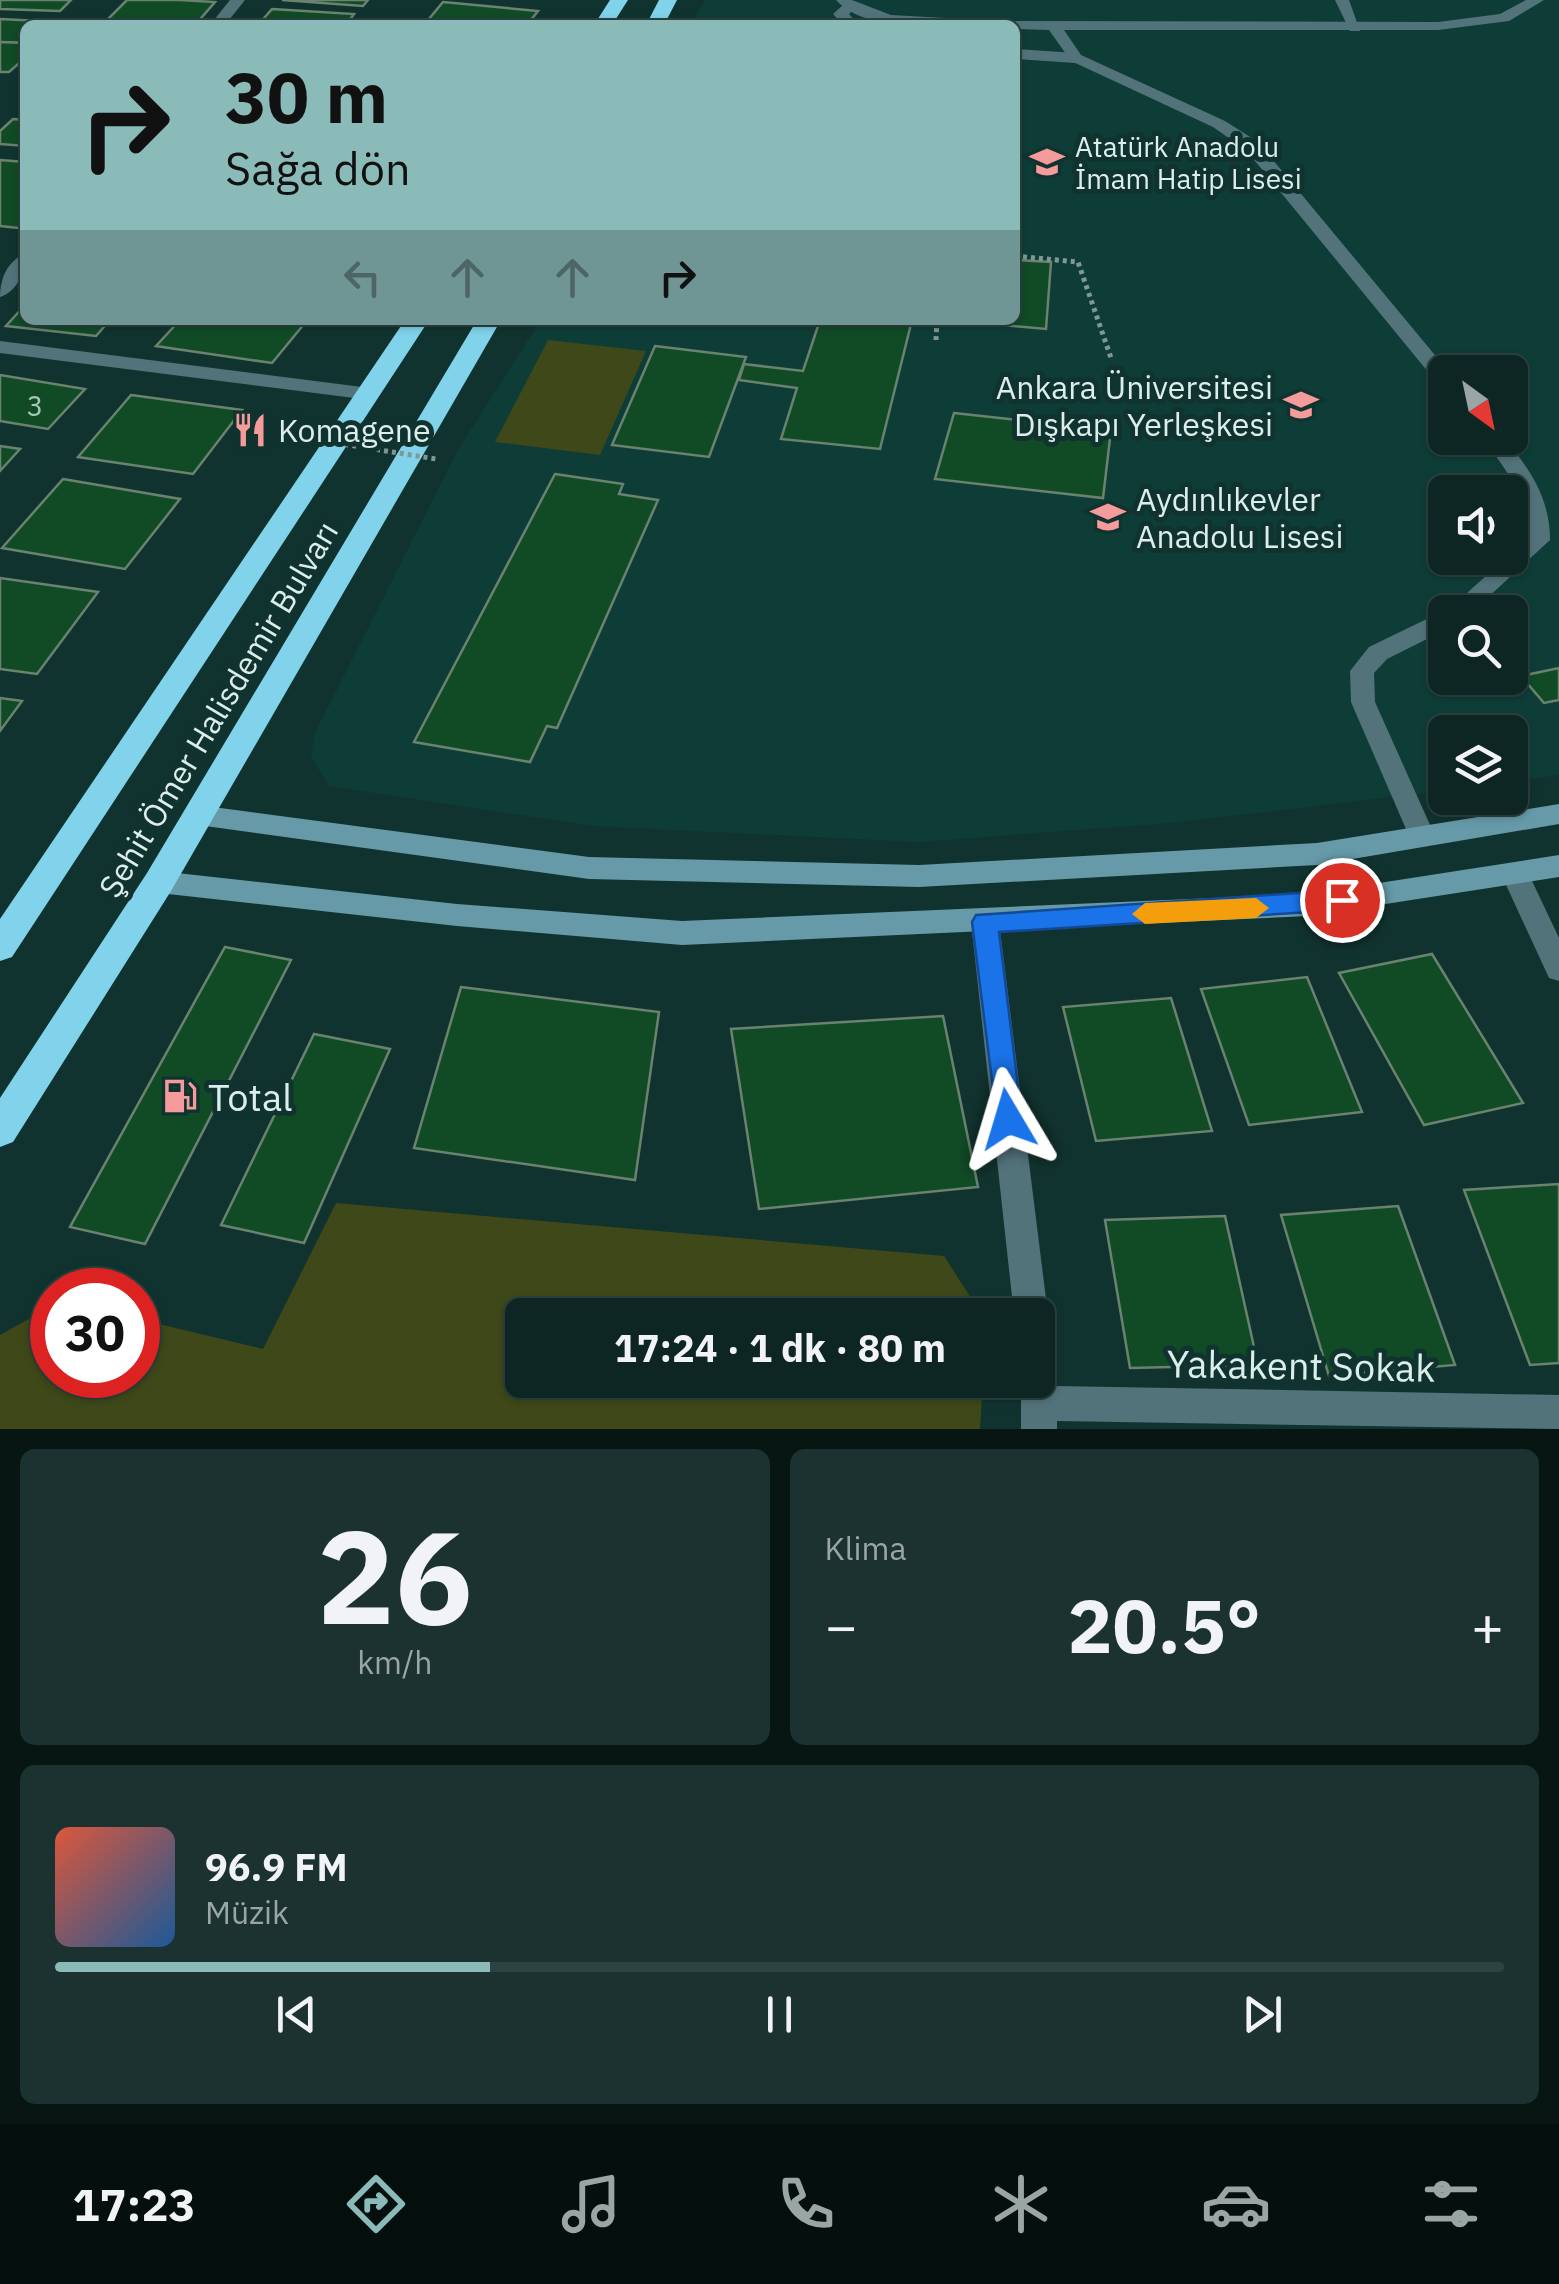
<!DOCTYPE html>
<html lang="tr">
<meta charset="utf-8">
<style>
:root{--surface:#0d2623;--page:#1b3230;--text:#f1f3f6;--muted:#9aa5a6;--line:#2d4341;--accent:#8bbbb9}
body{margin:0;font-family:"IBM Plex Sans",sans-serif;background:var(--page);color:var(--text);height:100vh;display:flex;flex-direction:column;font-size:38px;white-space:nowrap}
*{box-sizing:border-box;margin:0}
p{font-size:32px;color:var(--muted)}
.icon{flex:none;width:55px;height:55px;fill:none;stroke:currentColor;stroke-width:2;stroke-linecap:round;stroke-linejoin:round}
.map{position:relative;height:1429px;overflow:hidden}
.sheet{display:flex;flex-direction:column;gap:20px;padding:20px;background:#071513;flex:1}
.sheet>*{flex:none}
.top-card{position:absolute;left:20px;top:20px;width:1000px;height:305px;border-radius:15px;box-shadow:0 2px 8px #0004,0 0 0 2px var(--line);background:#8bbbb9;color:#111;overflow:hidden}
.needle{width:65px;rotate:147deg}
.controls{position:absolute;left:1428px;top:355px;display:grid;gap:20px}
.controls a{display:grid;place-items:center;width:100px;height:100px;border-radius:15px;background:var(--surface);box-shadow:0 2px 8px #0004,0 0 0 2px var(--line);font-size:50px}
.speed{position:absolute;left:30px;top:1268px;display:flex;gap:20px;font-size:50px;font-weight:700;text-align:center}
.speed>*{display:grid;place-content:center;width:130px;height:130px;border-radius:50%;background:var(--surface);box-shadow:0 2px 8px #0004,0 0 0 2px var(--line);line-height:1}
.speed .limit{border:15px solid #d22;background:#fff;color:#111}
.pin{position:absolute;display:grid;place-items:center;width:85px;height:85px;color:#fff;margin:-42px;border:5px solid #fff;border-radius:50%;box-shadow:0 2px 10px #0007}
.me{position:absolute;width:110px;margin:-55px;rotate:353deg;stroke-linejoin:round;filter:drop-shadow(0 0 8px #0008)}
.turn{display:flex;align-items:center;gap:35px;height:210px;padding:0 40px;font-size:45px}
.turn .icon{width:130px;height:130px;stroke-width:2.5}
.turn b{display:block;font-size:70px;line-height:85px}
.lanes{display:flex;align-items:center;height:95px;padding:0 40px;background:#0003;justify-content:center;gap:50px;direction:ltr}
.lanes .off{opacity:.35}
.big{font-size:75px;font-weight:800;line-height:1.1}
.sheet .widget{flex:1;display:flex;flex-direction:column;justify-content:center;gap:15px;min-width:0;padding:0 35px;border-radius:15px;background:var(--page)}
.sheet .dial{align-items:center;gap:0}
.dial b{font-size:130px;line-height:1}
.song{display:flex;align-items:center;gap:30px}
.cover{width:120px;height:120px;border-radius:15px;background:linear-gradient(135deg,hsl(10 70% 55%),hsl(210 70% 35%))}
.played{height:10px;border-radius:5px;background:linear-gradient(90deg,var(--accent) 30%,var(--line) 30%)}
.keys{display:flex;justify-content:space-around;direction:ltr}
.heat{display:flex;justify-content:space-between;align-items:center;font-size:55px;direction:ltr}
.sheet .tiles{flex:1;display:grid;gap:20px;grid-template-columns:1fr 1fr}
.widget:last-child{grid-column:span 2}
.trip{position:absolute;left:505px;top:1298px;width:550px;height:100px;border-radius:15px;background:var(--surface);box-shadow:0 2px 8px #0004,0 0 0 2px var(--line);font-weight:800;line-height:100px;text-align:center}
.tab-bar{display:flex;height:160px;justify-content:space-around;align-items:center;background:#050f0e;color:var(--muted)}
.tab-bar .icon{width:70px;height:70px}
.tab-bar .on{color:var(--accent)}
.tab-bar b{font-size:45px;color:var(--text)}
.map>svg:first-child{display:block}
.built{fill:#0e3d37;fill-rule:evenodd}
.green{fill:#3f4819}
.building{fill:#104b26;stroke:#6a826f;stroke-width:2.5}
.lines{fill:none;stroke-linecap:round;stroke-linejoin:round}
.path{stroke:#7f9895;stroke-width:5;stroke-dasharray:4 4;stroke-linecap:butt}
.lane{fill:#53737b;fill-rule:evenodd}
.street{fill:#53737b;fill-rule:evenodd}
.secondary{fill:#669aa8;fill-rule:evenodd}
.highway{fill:#80d3ea;fill-rule:evenodd}
.path-bridge{stroke:#7f9895;stroke-width:5;stroke-dasharray:4 4;stroke-linecap:butt}
.route{fill:#1a73e8;stroke:#114b97;stroke-width:2.5}
.slow{fill:#f59e0b}
.labels{text-anchor:middle;dominant-baseline:central;stroke-width:10;stroke-linejoin:round;paint-order:stroke}
.far-poi-label{font-size:28px;fill:#dceeeb;stroke:#11332f;text-anchor:start}
.number-label{font-size:28px;fill:#a9c5ba}
.poi-label{font-size:32px;fill:#dceeeb;stroke:#11332f;text-anchor:start}
.street-label{font-size:32px;fill:#dceeeb;stroke:#11332f}
.near-poi-label{font-size:38px;fill:#dceeeb;stroke:#11332f;text-anchor:start}
.near-street-label{font-size:38px;fill:#dceeeb;stroke:#11332f}
</style>
<div class="map">
<svg width="1559" height="1429" viewBox="0 0 1559 1429">
<rect width="100%" height="100%" fill="#11332f"/>
<path class="built" d="M 705,0 L 1559,0 L 1559,775 L 1510,782 L 1510,732 L 1445,732 L 1445,791 L 1170,823 L 918,842 L 593,826 L 329,786 L 311,757 L 315,733 L 458,450 L 541,320 L 1015,320 L 1015,25 L 690,25 ZM 1445,372 L 1510,372 L 1510,438 L 1445,438 ZM 1445,492 L 1510,492 L 1510,558 L 1445,558 ZM 1445,612 L 1510,612 L 1510,678 L 1445,678 Z"/>
<g class="green">
<path d="M 548,340 L 646,351 L 600,455 L 495,442 Z"/>
<path d="M 336,1203 L 944,1256 L 971,1298 L 974,1315 L 522,1315 L 522,1380 L 983,1380 L 980,1429 L 0,1429 L 0,1335 L 52,1306 L 52,1375 L 138,1375 L 138,1319 L 263,1349 Z"/>
</g>
<g class="building">
<path d="M 0,0 L 71,0 L 60,11 L 0,9 Z"/>
<path d="M 127,0 L 179,0 L 215,2 L 195,25 L 102,25 Z"/>
<path d="M 282,0 L 368,0 L 363,6 Z"/>
<path d="M 443,2 L 538,11 L 527,25 L 424,25 Z"/>
<path d="M 272,9 L 354,14 L 346,25 L 258,25 Z"/>
<path d="M 0,19 L 61,22 L 25,25 L 25,43 L 0,42 Z"/>
<path d="M 0,42 L 25,43 L 25,58 L 9,72 L 0,72 Z"/>
<path d="M 13,119 L 25,120 L 25,146 L 0,144 L 0,131 Z"/>
<path d="M 0,160 L 25,162 L 25,220 L 18,228 L 0,226 Z"/>
<path d="M 1015,260 L 1051,262 L 1046,329 L 968,322 L 1015,320 Z"/>
<path d="M 25,305 L 25,320 L 110,320 L 96,336 L 6,326 Z"/>
<path d="M 180,320 L 287,320 L 305,323 L 272,363 L 156,346 Z"/>
<path d="M 820,320 L 912,320 L 880,449 L 781,439 L 797,388 L 739,380 L 744,364 L 803,371 Z"/>
<path d="M 655,346 L 746,357 L 709,457 L 612,445 Z"/>
<path d="M 0,375 L 85,389 L 48,429 L 0,421 Z"/>
<path d="M 131,395 L 242,410 L 193,474 L 78,457 Z"/>
<path d="M 954,413 L 1111,430 L 1103,498 L 935,479 Z"/>
<path d="M 0,446 L 20,449 L 0,471 Z"/>
<path d="M 555,474 L 623,484 L 619,494 L 658,500 L 557,728 L 547,726 L 530,762 L 414,742 Z"/>
<path d="M 63,479 L 180,499 L 125,569 L 2,548 Z"/>
<path d="M 0,578 L 98,592 L 37,674 L 0,669 Z"/>
<path d="M 1559,668 L 1559,700 L 1544,703 L 1521,676 Z"/>
<path d="M 0,698 L 22,701 L 0,731 Z"/>
<path d="M 225,947 L 291,960 L 145,1244 L 70,1227 Z"/>
<path d="M 1432,954 L 1523,1103 L 1424,1125 L 1339,973 Z"/>
<path d="M 1307,977 L 1362,1112 L 1249,1125 L 1201,989 Z"/>
<path d="M 461,987 L 659,1012 L 635,1180 L 414,1148 Z"/>
<path d="M 1171,998 L 1212,1131 L 1096,1141 L 1063,1007 Z"/>
<path d="M 943,1016 L 978,1187 L 759,1209 L 731,1029 Z"/>
<path d="M 314,1034 L 390,1049 L 304,1243 L 221,1225 Z"/>
<path d="M 1559,1184 L 1559,1363 L 1530,1365 L 1464,1190 Z"/>
<path d="M 1398,1206 L 1455,1365 L 1329,1376 L 1281,1215 Z"/>
<path d="M 1225,1216 L 1258,1365 L 1130,1368 L 1105,1220 Z"/>
</g>
<g class="lines">
<g class="path">
<path d="M 1015,256 L 1078,262 L 1111,358"/>
<path d="M 936,340 L 937,320"/>
</g>
<g class="lane">
<path d="M 1335,0 L 1349,0 L 1360,31 L 1350,31 Z"/>
<path d="M 843,5 L 853,5 L 855,8 L 849,14 L 859,25 L 843,25 L 833,14 Z"/>
<path d="M 1015,49 L 1076,53 L 1084,58 L 1076,63 L 1015,59 Z"/>
</g>
<g class="street">
<path d="M 230,0 L 245,0 L 225,25 L 210,25 Z"/>
<path d="M 836,0 L 852,0 L 891,15 L 1000,21 L 1007,25 C 960,25 869,37 836,0 Z"/>
<path d="M 1526,0 L 1544,0 L 1509,21 L 1438,30 L 1064,30 L 1081,55 L 1225,121 L 1258,142 L 1449,372 L 1445,372 L 1445,386 L 1438,384 L 1246,150 L 1213,127 L 1071,61 L 1049,30 L 1015,29 L 1015,25 L 1008,25 L 1015,21 L 1438,22 L 1500,14 Z"/>
<path d="M 25,254 C 25,272 18,291 0,297 C 0,279 7,261 25,254 Z"/>
<path d="M 0,341 L 370,388 L 380,394 L 370,400 L 0,353 Z"/>
<path d="M 1483,438 L 1504,438 C 1530,469 1550,498 1550,540 L 1472,612 L 1445,612 L 1445,630 L 1387,659 L 1374,673 L 1375,702 L 1435,836 L 1431,843 L 1413,843 L 1409,836 L 1351,702 L 1350,671 L 1369,647 L 1437,614 L 1446,612 L 1528,538 C 1528,495 1506,471 1483,438 Z"/>
<path d="M 1515,863 L 1525,866 L 1559,938 L 1559,981 L 1549,978 L 1501,874 L 1505,866 Z"/>
<path d="M 985,911 L 995,914 L 999,922 L 1048,1315 L 1038,1329 L 1038,1315 L 1014,1315 L 971,922 L 975,914 Z"/>
<path d="M 1038,1357 L 1050,1362 L 1056,1386 L 1559,1395 L 1559,1429 L 1057,1421 L 1057,1429 L 1021,1429 L 1021,1380 L 1038,1380 Z"/>
</g>
<g class="secondary">
<path d="M 1559,804 L 1559,824 L 1317,865 L 919,887 L 589,879 L 198,825 L 189,822 L 185,815 L 189,808 L 198,805 L 589,857 L 919,865 L 1317,843 Z"/>
<path d="M 1559,855 L 1559,877 L 1308,916 L 682,945 L 457,926 L 159,893 L 149,890 L 145,882 L 149,874 L 159,871 L 457,904 L 682,921 L 1308,894 Z"/>
</g>
<g class="highway">
<path d="M 610,0 L 628,0 L 612,25 L 594,25 Z"/>
<path d="M 659,0 L 677,0 L 664,25 L 646,25 Z"/>
<path d="M 405,320 L 429,320 L 12,957 L 0,961 L 0,919 Z"/>
<path d="M 477,320 L 501,320 L 171,891 L 13,1142 L 0,1147 L 0,1098 L 147,873 Z"/>
</g>
<path class="path-bridge" d="M 305,438 L 436,459"/>
</g>
<path class="route" d="M 1342,890 L 1355,900 L 1342,910 L 999,932 L 1022,1119 L 1018,1128 L 1008,1131 L 998,1128 L 972,922 L 976,915 Z"/>
<path class="slow" d="M 1256,898 L 1269,908 L 1256,918 L 1145,924 L 1132,914 L 1145,903 Z"/>
<defs>
<g id="school-bare" transform="scale(2.7)"><path d="M0-5L7-2L0 1L-7-2ZM-4 1L0 2.5L4 1V4Q0 6-4 4Z" fill="#f59b9b" stroke="#11332f" stroke-width="2.5" paint-order="stroke"/></g>
<g id="university-bare" transform="scale(2.7)"><path d="M0-5L7-2L0 1L-7-2ZM-4 1L0 2.5L4 1V4Q0 6-4 4Z" fill="#f59b9b" stroke="#11332f" stroke-width="2.5" paint-order="stroke"/></g>
<g id="restaurant-bare" transform="scale(2.7)"><path d="M-5-6h1v4h1v-4h1v4h1v-4h1v5L-1.5 .5V6h-2V.5L-5-1ZM5-6V6H3V1.5H1.5Q1.5-4 5-6Z" fill="#f59b9b" stroke="#11332f" stroke-width="2.5" paint-order="stroke"/></g>
<g id="fuel-bare" transform="scale(2.7)"><path d="M-5.5-6h7V0h2V4h1.3V-2.5L3-4.5l.8-.8L6-3V5H2.5V1h-1V6h-7ZM-4.2-4.7v3.2H.2V-4.7Z" fill="#f59b9b" stroke="#11332f" stroke-width="2.5" paint-order="stroke"/></g>
</defs>
<g fill-rule="evenodd">
<use href="#school-bare" x="1047" y="162"/>
<use href="#university-bare" x="1301" y="405"/>
<use href="#restaurant-bare" x="250" y="430"/>
<use href="#school-bare" x="1108" y="517"/>
<use href="#fuel-bare" x="180" y="1096"/>
</g>
<g class="labels">
<g class="far-poi-label">
<text x="1075" y="146">Atatürk Anadolu<tspan x="1075" dy="32">İmam Hatip Lisesi</tspan></text>
</g>
<g class="number-label">
<text x="35" y="405">3</text>
</g>
<g class="poi-label">
<text x="1273" y="387" text-anchor="end">Ankara Üniversitesi<tspan x="1273" dy="37">Dışkapı Yerleşkesi</tspan></text>
<text x="278" y="430">Komagene</text>
<text x="1136" y="499">Aydınlıkevler<tspan x="1136" dy="37">Anadolu Lisesi</tspan></text>
</g>
<g class="street-label">
<text transform="translate(218 709) rotate(-59)">Şehit Ömer Halisdemir Bulvarı</text>
</g>
<g class="near-poi-label">
<text x="208" y="1096">Total</text>
</g>
<g class="near-street-label">
<text transform="translate(1301 1365) rotate(1)">Yakakent Sokak</text>
</g>
</g>
</svg>
<div class="controls">
<a><svg class="needle" viewBox="-14 -14 28 28"><path d="M0-13l5 13h-10z" fill="#e53935"/><path d="M0 13l5-13h-10z" fill="#9aa5a6"/></svg></a>
<a><svg class="icon" aria-label="sound" viewBox="0 0 24 24"><path d="M4 9h4l5-4v14l-5-4H4zM17 9q2 3 0 6"/></svg></a>
<a><svg class="icon" aria-label="search" viewBox="0 0 24 24"><circle cx="10" cy="10" r="6"/><path d="M15 15l6 6"/></svg></a>
<a><svg class="icon" aria-label="layers" viewBox="0 0 24 24"><path d="M12 4l9 5-9 5-9-5zM3 14l9 5 9-5"/></svg></a>
</div>
<div class="speed"><div class="limit">30</div></div>
<div class="pin" style="left:1342px;top:900px;background:#d93025"><svg class="icon" aria-label="arrive" viewBox="0 0 24 24"><path d="M6 21V4h12l-3 4 3 4H6"/></svg></div>
<svg class="me" style="left:1008px;top:1119px" viewBox="-20 -20 40 40"><path d="M0-17L14 15 0 8-14 15z" fill="#1a73e8" stroke="#fff" stroke-width="4"/></svg>
<div class="trip">17:24 · 1 dk · 80 m</div>
<div class="top-card">
<div class="turn"><svg class="icon" aria-label="right" viewBox="0 0 24 24"><path d="M7 20v-9h11M14 6l5 5-5 5"/></svg><div><b>30 m</b>Sağa dön</div></div>
<div class="lanes"><svg class="icon off" aria-label="left" viewBox="0 0 24 24"><path d="M17 20v-9H6M10 6l-5 5 5 5"/></svg><svg class="icon off" aria-label="ahead" viewBox="0 0 24 24"><path d="M12 20V5M6 11l6-6 6 6"/></svg><svg class="icon off" aria-label="ahead" viewBox="0 0 24 24"><path d="M12 20V5M6 11l6-6 6 6"/></svg><svg class="icon" aria-label="right" viewBox="0 0 24 24"><path d="M7 20v-9h11M14 6l5 5-5 5"/></svg></div>
</div>
</div>
<section class="sheet">
<div class="tiles">
<div class="widget dial"><b>26</b><p>km/h</p></div>
<div class="widget"><p>Klima</p>
<div class="heat"><a>−</a><b class="big">20.5°</b><a>+</a></div>
</div>
<div class="widget">
<div class="song"><i class="cover"></i><div><b>96.9 FM</b><p>Müzik</p></div></div>
<div class="played"></div>
<div class="keys"><svg class="icon" aria-label="previous" viewBox="0 0 24 24"><path d="M18 5L8 12l10 7zM5 5v14"/></svg><svg class="icon" aria-label="pause" viewBox="0 0 24 24"><path d="M8 5v14M16 5v14"/></svg><svg class="icon" aria-label="next" viewBox="0 0 24 24"><path d="M6 5l10 7-10 7zM19 5v14"/></svg></div>
</div>
</div>
</section>
<nav class="tab-bar">
<b>17:23</b>
<svg class="icon on" aria-label="directions" viewBox="0 0 24 24"><path d="M12 3l9 9-9 9-9-9zM9 14v-3h6M13 9l2 2-2 2"/></svg>
<svg class="icon" aria-label="music" viewBox="0 0 24 24"><path d="M9 18V5l10-2v13"/><circle cx="6" cy="18" r="3"/><circle cx="16" cy="16" r="3"/></svg>
<svg class="icon" aria-label="phone" viewBox="0 0 24 24"><path d="M5 4h4l2 5-3 2q2 4 5 5l2-3 5 2v4C11 20 4 13 5 4z"/></svg>
<svg class="icon" aria-label="climate" viewBox="0 0 24 24"><path d="M12 3v18M4 7l16 10M4 17L20 7"/></svg>
<svg class="icon" aria-label="car" viewBox="0 0 24 24"><path d="M5 17H2v-5l4-1 3-4h7l3 4 3 1v5h-3M9 17h6M6 11h13"/><circle cx="7" cy="17" r="2"/><circle cx="17" cy="17" r="2"/></svg>
<svg class="icon" aria-label="filters" viewBox="0 0 24 24"><path d="M4 7h16M4 17h16"/><circle cx="9" cy="7" r="2"/><circle cx="15" cy="17" r="2"/></svg>
</nav>
